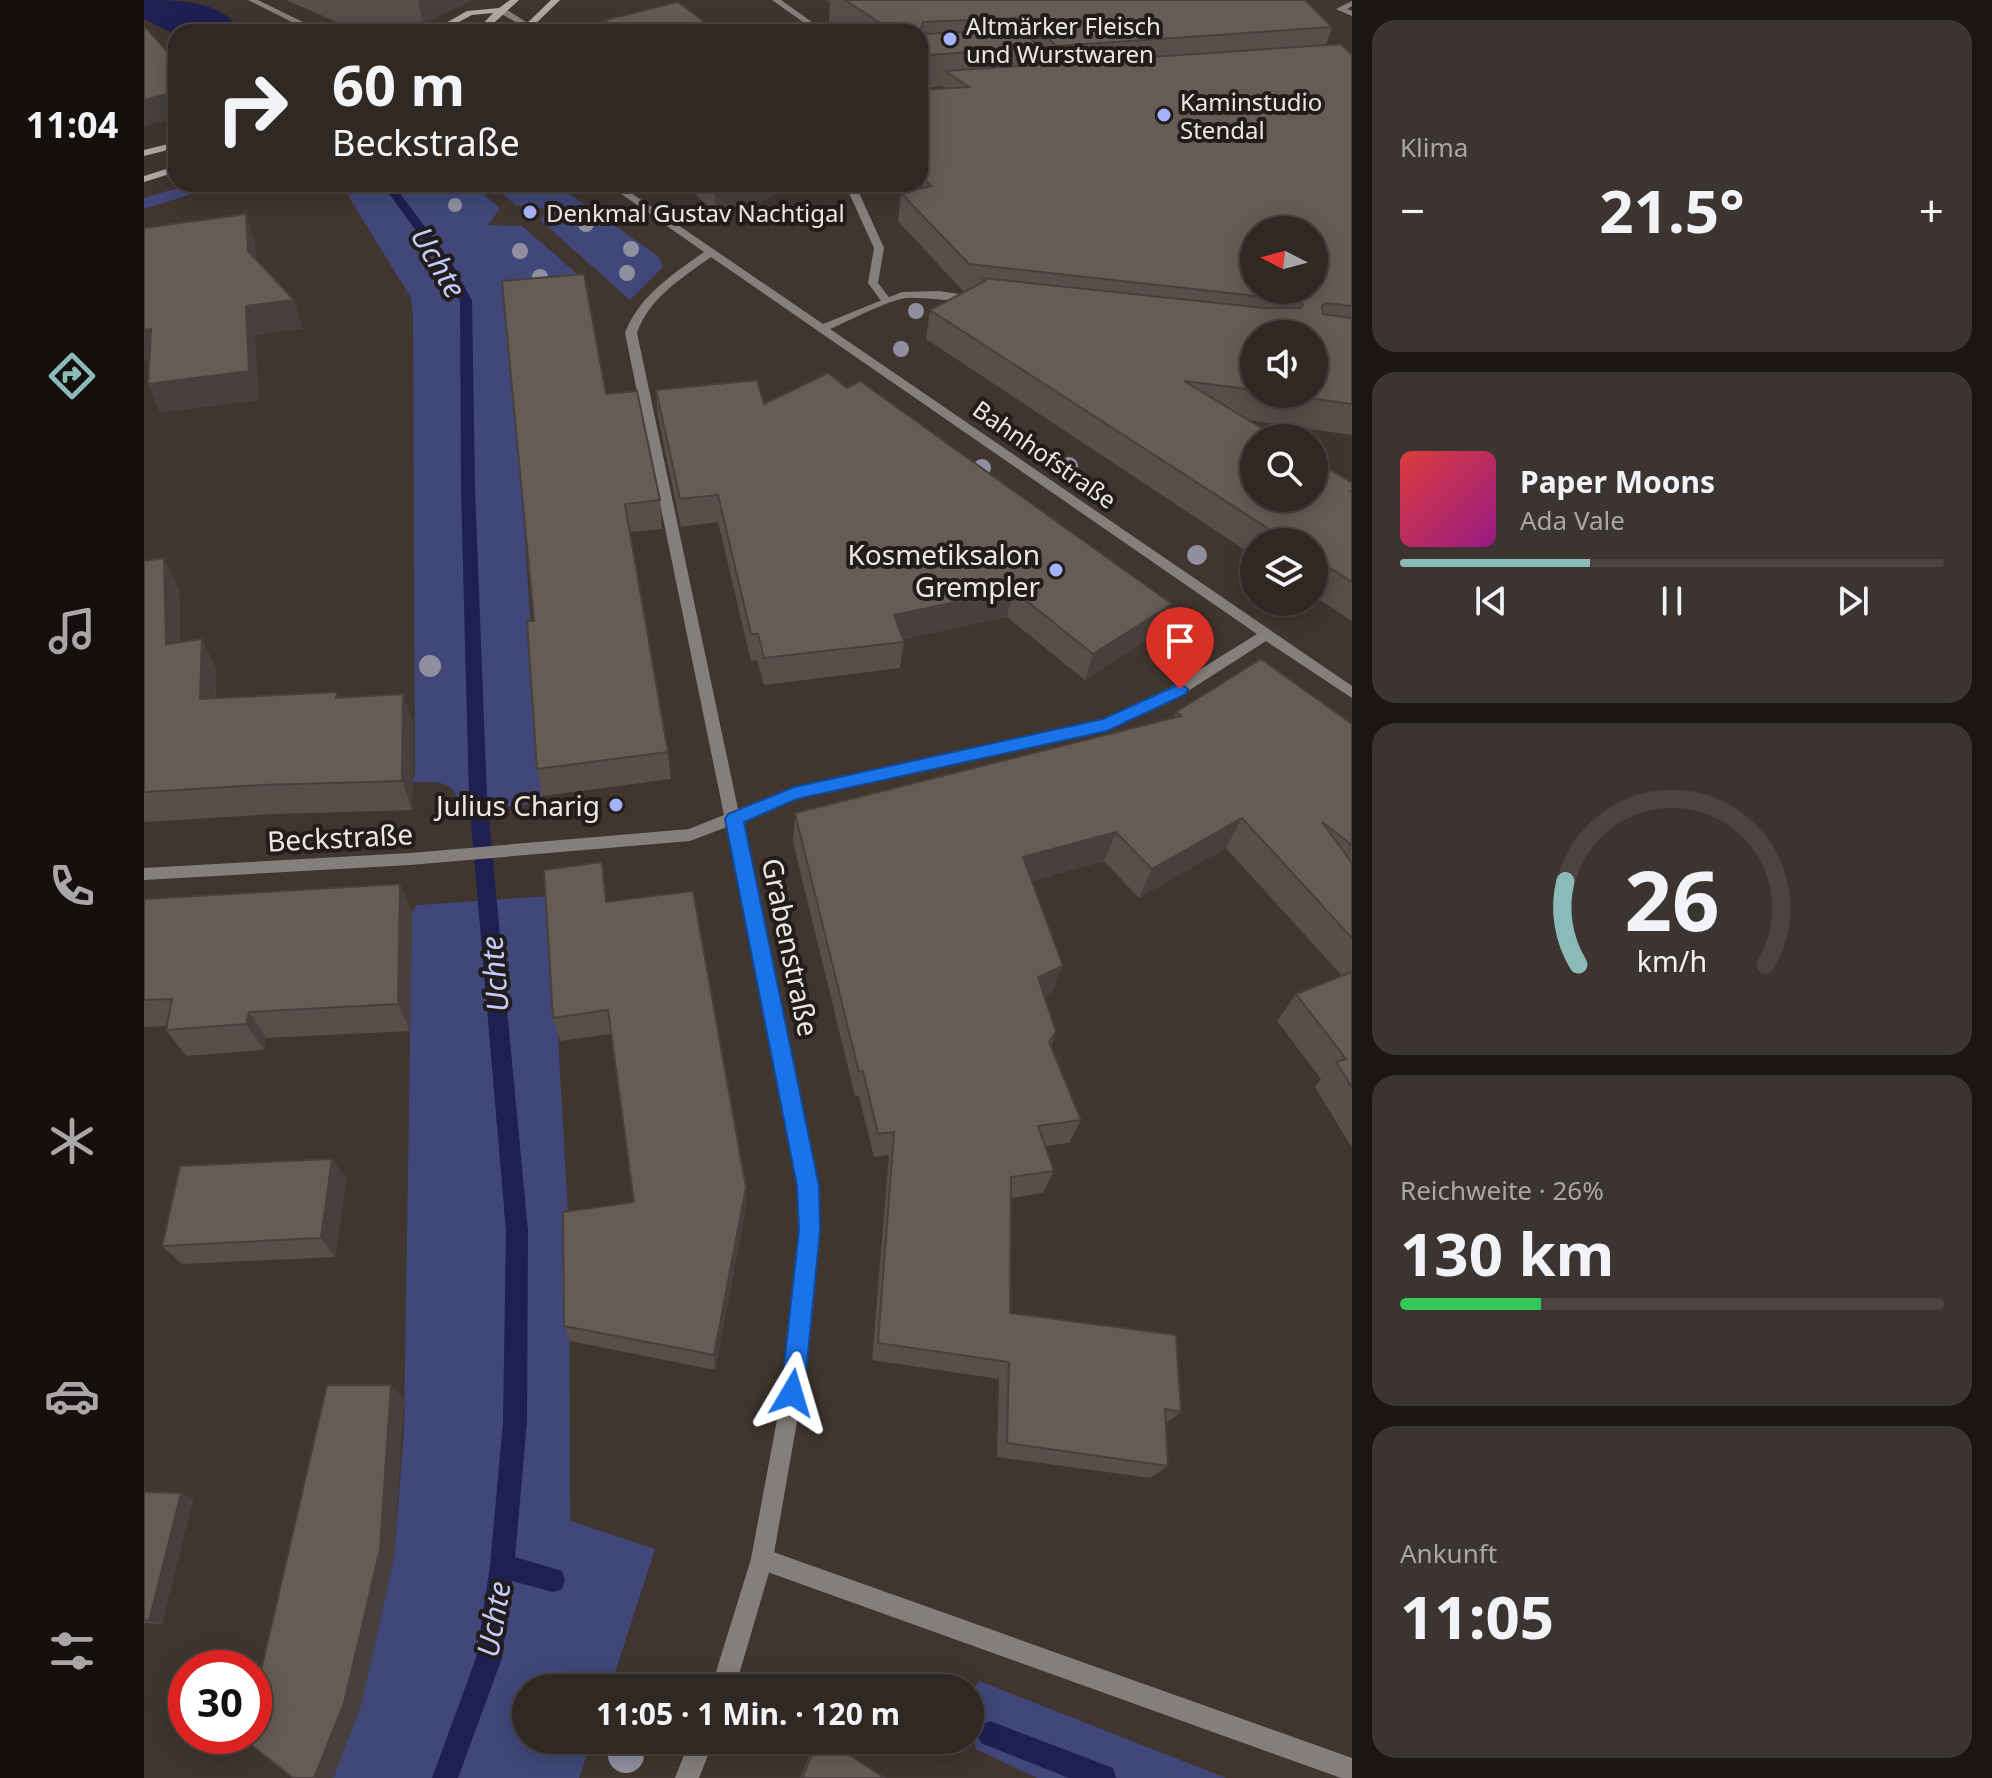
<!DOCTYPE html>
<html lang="de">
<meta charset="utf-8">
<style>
:root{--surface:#302823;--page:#3c3430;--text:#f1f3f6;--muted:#a8a6a6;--line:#4b4441;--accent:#8bbbb9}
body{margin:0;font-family:"Noto Sans",sans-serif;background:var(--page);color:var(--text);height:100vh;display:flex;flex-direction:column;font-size:30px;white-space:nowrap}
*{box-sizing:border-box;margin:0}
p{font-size:26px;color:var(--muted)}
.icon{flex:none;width:44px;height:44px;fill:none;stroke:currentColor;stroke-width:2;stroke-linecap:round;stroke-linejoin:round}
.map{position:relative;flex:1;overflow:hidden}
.side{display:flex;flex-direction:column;gap:20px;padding:20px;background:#1a1613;width:640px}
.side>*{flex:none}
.top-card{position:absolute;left:24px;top:24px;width:760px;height:168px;border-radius:24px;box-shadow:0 4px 20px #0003,0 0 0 2px var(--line);background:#302823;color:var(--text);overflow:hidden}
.needle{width:52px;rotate:276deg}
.controls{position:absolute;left:1096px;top:216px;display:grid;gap:16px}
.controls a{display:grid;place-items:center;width:88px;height:88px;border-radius:50%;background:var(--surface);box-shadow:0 4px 20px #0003,0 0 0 2px var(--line);font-size:40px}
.speed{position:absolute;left:24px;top:1650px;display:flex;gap:16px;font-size:40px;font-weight:700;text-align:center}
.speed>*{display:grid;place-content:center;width:104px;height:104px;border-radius:50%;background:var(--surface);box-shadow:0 4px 20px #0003,0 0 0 2px var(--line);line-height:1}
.speed .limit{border:12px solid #d22;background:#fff;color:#111}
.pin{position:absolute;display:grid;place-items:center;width:68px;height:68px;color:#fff;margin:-82px -34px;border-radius:50% 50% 50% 0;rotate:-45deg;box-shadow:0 0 8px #0007}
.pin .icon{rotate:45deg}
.me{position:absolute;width:88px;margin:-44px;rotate:7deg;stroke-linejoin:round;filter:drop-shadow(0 0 6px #0008)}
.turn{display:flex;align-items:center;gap:28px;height:168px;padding:0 32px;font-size:36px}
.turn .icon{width:104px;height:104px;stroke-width:2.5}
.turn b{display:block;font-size:56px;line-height:68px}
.big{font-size:60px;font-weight:700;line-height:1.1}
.side .widget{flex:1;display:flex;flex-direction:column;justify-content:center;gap:12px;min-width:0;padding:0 28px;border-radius:24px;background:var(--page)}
.side .dial{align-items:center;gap:0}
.dial svg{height:208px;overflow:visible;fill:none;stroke:var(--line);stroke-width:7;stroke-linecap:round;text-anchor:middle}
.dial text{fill:var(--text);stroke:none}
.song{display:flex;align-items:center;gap:24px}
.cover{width:96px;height:96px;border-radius:12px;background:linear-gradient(135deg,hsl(0 70% 55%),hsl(310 70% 35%))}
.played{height:8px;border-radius:4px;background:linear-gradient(90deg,var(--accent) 35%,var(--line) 35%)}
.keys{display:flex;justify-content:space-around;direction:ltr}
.heat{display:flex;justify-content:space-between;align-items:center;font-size:44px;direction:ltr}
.charge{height:12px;border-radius:6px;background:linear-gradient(90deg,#34c759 26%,var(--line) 0)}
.trip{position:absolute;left:368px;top:1674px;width:472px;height:80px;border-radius:40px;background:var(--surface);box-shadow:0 4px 20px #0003,0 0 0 2px var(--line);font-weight:700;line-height:80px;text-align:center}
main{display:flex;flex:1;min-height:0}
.menu{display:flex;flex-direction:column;width:144px;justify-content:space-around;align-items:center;background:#13100e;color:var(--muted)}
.menu .icon{width:56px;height:56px}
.menu .on{color:var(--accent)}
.menu b{font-size:36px;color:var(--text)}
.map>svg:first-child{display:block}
.green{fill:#414778}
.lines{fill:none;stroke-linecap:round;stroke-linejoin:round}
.stream{fill:#1e2052;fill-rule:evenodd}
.river{fill:#1e2052;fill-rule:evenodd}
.service{fill:#857f7c;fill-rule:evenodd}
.minor{fill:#857f7c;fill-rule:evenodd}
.secondary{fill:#b1a7a3;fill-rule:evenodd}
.tree{fill:#908f9f}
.wall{fill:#594e49;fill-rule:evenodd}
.shaded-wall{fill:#48403c}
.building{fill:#675b55;stroke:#48403c;stroke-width:2;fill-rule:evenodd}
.route{fill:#1a73e8;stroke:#114b97;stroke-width:2}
.poi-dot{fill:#a6b1fc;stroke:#221d1b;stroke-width:3}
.labels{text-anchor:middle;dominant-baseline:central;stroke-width:8;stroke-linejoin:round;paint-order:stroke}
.far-poi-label{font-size:24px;fill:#ede6e2;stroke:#221d1b;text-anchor:start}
.far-street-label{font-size:24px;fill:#ede6e2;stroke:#221d1b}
.poi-label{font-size:28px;fill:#ede6e2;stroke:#221d1b;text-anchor:end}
.street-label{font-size:28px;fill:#ede6e2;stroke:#221d1b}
.water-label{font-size:30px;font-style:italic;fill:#c4ccff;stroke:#221d1b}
</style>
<main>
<nav class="menu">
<b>11:04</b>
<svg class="icon on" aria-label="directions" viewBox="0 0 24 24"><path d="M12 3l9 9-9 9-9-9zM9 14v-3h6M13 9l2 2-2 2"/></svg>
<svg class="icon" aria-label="music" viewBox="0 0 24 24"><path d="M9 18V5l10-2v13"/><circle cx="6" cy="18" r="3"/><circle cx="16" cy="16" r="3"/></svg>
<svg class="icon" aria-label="phone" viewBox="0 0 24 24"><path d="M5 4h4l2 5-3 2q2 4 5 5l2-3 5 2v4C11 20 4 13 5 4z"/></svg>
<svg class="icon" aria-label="climate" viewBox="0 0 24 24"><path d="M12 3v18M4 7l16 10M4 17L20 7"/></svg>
<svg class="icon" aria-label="car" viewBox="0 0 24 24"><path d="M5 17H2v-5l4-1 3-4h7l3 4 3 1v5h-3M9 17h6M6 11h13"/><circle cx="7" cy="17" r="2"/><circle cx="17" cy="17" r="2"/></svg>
<svg class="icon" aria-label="filters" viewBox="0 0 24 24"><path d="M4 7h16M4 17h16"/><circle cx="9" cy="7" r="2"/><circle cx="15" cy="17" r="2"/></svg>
</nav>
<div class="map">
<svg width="1208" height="1778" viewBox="0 0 1208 1778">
<rect width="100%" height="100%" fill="#40352f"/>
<g class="green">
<path d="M 47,184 L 79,184 L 0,209 L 0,198 Z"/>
<path d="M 197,184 L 327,184 L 356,208 L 344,225 L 378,226 L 439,279 L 445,288 L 443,302 L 372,410 L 399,803 L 317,811 C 312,779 296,782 268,782 L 271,774 L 269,315 L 267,298 Z"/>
<path d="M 351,184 L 411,184 L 514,256 L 519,267 L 486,300 L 396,220 L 402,212 L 398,208 L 372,205 L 350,188 Z"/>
<path d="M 406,896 L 425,1231 L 426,1521 L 511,1549 L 466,1688 L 382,1688 L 382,1740 L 448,1740 L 435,1778 L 189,1778 L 217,1705 L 250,1558 L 260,1431 L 268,912 L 273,905 Z"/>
<path d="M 835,1681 L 1082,1778 L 893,1778 L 832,1749 C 826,1726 820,1701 835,1681 Z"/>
</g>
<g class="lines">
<g class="stream">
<path d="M 238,184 L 249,184 L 308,263 L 328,301 L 331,488 L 343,798 L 384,1231 L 383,1422 L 371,1557 L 418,1571 L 421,1580 L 418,1589 L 409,1592 L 368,1581 L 358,1658 L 314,1778 L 288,1778 L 332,1658 L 346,1566 L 359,1422 L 362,1231 L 325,798 L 317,488 L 316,301 L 296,264 Z"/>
<path d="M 846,1721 L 969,1768 L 972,1778 L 925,1778 L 837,1743 L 833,1734 L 837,1725 Z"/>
</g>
<path class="river" d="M 0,0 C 37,0 76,0 99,32 L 32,32 L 32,35 L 0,19 Z"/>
<g class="service">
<path d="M 628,0 L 637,0 L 682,32 L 673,32 Z"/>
<path d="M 1208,1 L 1208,6 L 1203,9 L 1208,11 L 1208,16 L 1192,9 Z"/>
<path d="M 354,8 L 360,8 L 387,25 L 380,27 L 354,12 Z"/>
<path d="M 701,184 L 711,184 L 740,248 L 734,283 L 747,300 L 746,302 L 738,302 L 724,283 L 730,248 Z"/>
<path d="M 618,1548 L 1208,1758 L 1208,1778 L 1197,1778 L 618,1570 L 610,1567 L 607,1559 L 610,1551 Z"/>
</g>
<g class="minor">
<path d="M 104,0 L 114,0 L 179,32 L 168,32 Z"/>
<path d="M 463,184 L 474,184 L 679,324 L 758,292 L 795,291 L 835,297 L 836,299 C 827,305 779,296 762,298 C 742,301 707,320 686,329 L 1208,686 L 1208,698 L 1122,641 L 1041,693 L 968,729 L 652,798 L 597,821 L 673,1186 L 675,1230 L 670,1295 L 658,1393 L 629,1559 L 591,1688 L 567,1688 L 607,1559 L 638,1393 L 650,1295 L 655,1230 L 655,1186 L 583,827 L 546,841 L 266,865 L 0,880 L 0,868 L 266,853 L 545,829 L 580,815 L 481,333 C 495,296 529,274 560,252 ZM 567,257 L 1113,634 L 1031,685 L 960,720 L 650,787 L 594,809 L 493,333 C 505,298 538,278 567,257 Z"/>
<path d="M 546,1740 L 570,1740 L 555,1778 L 531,1778 Z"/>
</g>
<g class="secondary">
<path d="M 366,0 L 375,0 L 340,32 L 331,32 L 349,13 L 328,15 L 296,32 L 286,32 L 323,11 L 355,8 Z"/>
<path d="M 407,0 L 416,0 L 383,32 L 374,32 Z"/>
<path d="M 32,142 L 32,148 L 0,156 L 0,150 Z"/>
<path d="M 32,166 L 32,172 L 0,182 L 0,176 Z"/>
</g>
</g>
<g class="tree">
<circle cx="311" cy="205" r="7"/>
<circle cx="442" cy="224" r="8"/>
<circle cx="487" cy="249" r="8"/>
<circle cx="376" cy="251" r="8"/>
<circle cx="483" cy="273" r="8"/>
<circle cx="396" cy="277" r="8"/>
<circle cx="772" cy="311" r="8"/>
<circle cx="757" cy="349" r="8"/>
<circle cx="925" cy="466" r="9"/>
<circle cx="838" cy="468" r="9"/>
<circle cx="1053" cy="555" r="10"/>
<circle cx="286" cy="666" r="11"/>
<circle cx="482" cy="1755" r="18"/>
</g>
<g class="wall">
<path d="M 142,0 L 328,0 L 279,24 L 206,28 Z"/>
<path d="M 683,0 L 1161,0 L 1188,27 L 1182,45 L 1208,55 L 1208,435 L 1104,420 L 1208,483 L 1208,621 L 1170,596 L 1170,542 L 1110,542 L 1110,556 L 782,339 L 786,310 L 820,292 L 754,221 L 757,193 L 761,192 L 754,184 L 776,184 L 776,90 L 799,88 L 799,86 L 782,88 L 776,84 L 776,32 L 700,32 L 685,22 L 686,2 ZM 1110,334 L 1170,394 L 1110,394 Z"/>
<path d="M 461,20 L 574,32 L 462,32 Z"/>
<path d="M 541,184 L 632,184 L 631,196 L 572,214 Z"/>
<path d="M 512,390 L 620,404 L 1018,630 L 941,680 L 863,617 L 759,639 L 760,642 L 756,668 L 620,685 L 613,660 L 607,661 L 574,522 L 537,527 L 514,417 Z"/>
<path d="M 462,394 L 516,500 L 518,529 L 486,532 L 524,752 L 527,779 L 398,796 L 393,769 L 390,621 Z"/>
<path d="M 0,561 L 35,589 L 36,642 L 58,639 L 72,669 L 72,699 L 193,692 L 195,697 L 259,694 L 269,724 L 268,810 L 131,814 L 0,822 Z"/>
<path d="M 1032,712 L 1208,724 L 1208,1148 L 1171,1087 L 1177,1079 L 1133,1021 L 1152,994 L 1198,976 L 1082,848 L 995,898 L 960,861 L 888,881 L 908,993 L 901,997 L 912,1032 L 907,1046 L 937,1120 L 925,1143 L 902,1146 L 910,1171 L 899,1193 L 867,1198 L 866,1313 L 1037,1412 L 1021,1424 L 1024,1466 L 1006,1478 L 853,1457 L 855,1379 L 728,1360 L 745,1155 L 730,1157 L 715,1096 L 711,1096 L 649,842 L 651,813 L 1030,718 Z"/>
<path d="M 256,884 L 268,913 L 266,1031 L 122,1038 L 120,1050 L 42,1056 L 22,1030 L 22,1026 L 0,1027 L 0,899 Z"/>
<path d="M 464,902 L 602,1187 L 602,1207 L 571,1370 L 426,1341 L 420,1326 L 490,1202 L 467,1034 L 416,1041 L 409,1018 Z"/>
<path d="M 188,1159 L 202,1179 L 191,1257 L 38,1264 L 18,1246 Z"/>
<path d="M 0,1492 L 37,1493 L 49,1499 L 18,1624 L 0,1623 Z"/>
<path d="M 672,1740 L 682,1740 L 741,1778 L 656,1778 Z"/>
</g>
<g class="shaded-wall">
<path d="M 274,0 L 328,0 L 279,24 Z"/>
<path d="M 32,92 L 32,118 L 0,126 L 0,100 Z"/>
<path d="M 571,184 L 632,184 L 631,196 L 572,214 Z"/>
<path d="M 102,214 L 111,242 L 114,280 L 104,251 Z"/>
<path d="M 150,300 L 159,329 L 111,335 L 115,400 L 16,413 L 4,384 L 102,306 Z"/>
<path d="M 7,329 L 19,358 L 0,361 L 0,330 Z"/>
<path d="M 20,558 L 35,589 L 37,675 L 22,644 Z"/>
<path d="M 869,590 L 863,617 L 746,642 L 750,615 Z"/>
<path d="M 1028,604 L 1018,630 L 941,680 L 949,654 Z"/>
<path d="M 58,639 L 72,669 L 71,729 L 56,699 Z"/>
<path d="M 259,694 L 269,724 L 268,810 L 258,781 Z"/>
<path d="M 1098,818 L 1082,848 L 995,898 L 1008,869 Z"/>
<path d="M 972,832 L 960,861 L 871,886 L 879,857 Z"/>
<path d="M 256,884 L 268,913 L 266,1031 L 254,1004 Z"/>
<path d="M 919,966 L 908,993 L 884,1004 L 894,977 Z"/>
<path d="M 105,1012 L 122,1038 L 120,1050 L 102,1024 Z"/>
<path d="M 188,1159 L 202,1179 L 191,1257 L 177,1238 Z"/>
<path d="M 602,1187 L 602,1207 L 571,1370 L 570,1355 Z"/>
<path d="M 247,1385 L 260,1399 L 250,1558 L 217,1705 L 189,1778 L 170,1778 Z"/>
<path d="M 37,1493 L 49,1499 L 18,1624 L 5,1621 Z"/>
</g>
<g class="building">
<path d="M 701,0 L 1161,0 L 1188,27 L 912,46 L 894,27 L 871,18 L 779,22 L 776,31 L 779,34 L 868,30 L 884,36 L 895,47 L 785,55 L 776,49 L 776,32 L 750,32 Z"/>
<path d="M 534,2 L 574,32 L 476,32 L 461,20 Z"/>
<path d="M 0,26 L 32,61 L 32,92 L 0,100 Z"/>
<path d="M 1197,44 L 1208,55 L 1208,306 L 1182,303 L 1178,306 L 1179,314 L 1208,318 L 1208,404 L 1136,394 L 1170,394 L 1170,334 L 1110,334 L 1110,390 L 1040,381 L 1134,438 L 1110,438 L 1110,498 L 1170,498 L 1170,460 L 1208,483 L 1208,490 L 1207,491 L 1208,491 L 1208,582 L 1170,558 L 1170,542 L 1145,542 L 786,310 L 841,281 L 838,278 L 1120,308 L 1156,308 L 1159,305 L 1156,301 L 825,264 L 757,193 L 787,186 L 776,175 L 776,90 L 825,87 L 801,71 ZM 1110,230 L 1170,230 L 1170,290 L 1110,290 Z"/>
<path d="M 102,214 L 104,251 L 150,300 L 102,306 L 105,371 L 4,384 L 7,329 L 0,330 L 0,228 Z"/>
<path d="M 440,274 L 462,394 L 493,391 L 516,500 L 481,504 L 524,752 L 393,769 L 383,621 L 390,621 L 358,281 Z"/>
<path d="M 684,373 L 703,388 L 716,381 L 1028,604 L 949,654 L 869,590 L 750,615 L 760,642 L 620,658 L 614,634 L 607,634 L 574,495 L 536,499 L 512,390 L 613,380 L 620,404 Z"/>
<path d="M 20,558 L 22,644 L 58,639 L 56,699 L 193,692 L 192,698 L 259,694 L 258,781 L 117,785 L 0,792 L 0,561 Z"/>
<path d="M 1117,659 L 1208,724 L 1208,845 L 1178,822 L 1208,863 L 1208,938 L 1098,818 L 1008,869 L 972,832 L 879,857 L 919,966 L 894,977 L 912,1032 L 905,1042 L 937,1120 L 894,1126 L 910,1171 L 867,1177 L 866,1313 L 1032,1335 L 1037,1412 L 1021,1409 L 1024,1466 L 863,1443 L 865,1362 L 734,1343 L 750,1132 L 734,1134 L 719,1071 L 715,1072 L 651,813 L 1037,716 L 1032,712 Z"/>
<path d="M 458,862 L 462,902 L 549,891 L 602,1187 L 570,1355 L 420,1326 L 419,1212 L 490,1202 L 464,1010 L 409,1018 L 400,870 Z"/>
<path d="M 256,884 L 254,1004 L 105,1012 L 102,1024 L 22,1030 L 28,999 L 0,1000 L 0,899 Z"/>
<path d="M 1208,972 L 1208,1087 L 1192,1062 L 1202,1059 L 1152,994 Z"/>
<path d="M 188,1159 L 177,1238 L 18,1246 L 36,1166 Z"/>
<path d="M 183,1385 L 247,1385 L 236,1549 L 200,1703 L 170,1778 L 149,1778 L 101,1740 L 102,1736 L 110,1736 L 110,1701 Z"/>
<path d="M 0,1492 L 37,1493 L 5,1621 L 0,1620 Z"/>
<path d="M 674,1740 L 682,1740 L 741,1778 L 658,1778 Z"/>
</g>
<path class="route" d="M 1036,684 L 1044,689 L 1042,694 L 963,731 L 653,799 L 600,822 L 675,1186 L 676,1230 L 660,1393 L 657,1401 L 648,1405 L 640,1401 L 637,1393 L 655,1230 L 653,1186 L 581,819 L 584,814 L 650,787 L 959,719 Z"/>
<g class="poi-dot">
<circle cx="806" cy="39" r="8"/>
<circle cx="1020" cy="115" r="8"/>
<circle cx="386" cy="212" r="8"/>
<circle cx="912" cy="570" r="8"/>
<circle cx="472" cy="805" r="8"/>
</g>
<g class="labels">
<g class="far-poi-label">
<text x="822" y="25">Altmärker Fleisch<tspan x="822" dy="28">und Wurstwaren</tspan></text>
<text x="1036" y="101">Kaminstudio<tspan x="1036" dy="28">Stendal</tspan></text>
<text x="402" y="212">Denkmal Gustav Nachtigal</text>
</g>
<g class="far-street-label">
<text transform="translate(901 454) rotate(35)">Bahnhofstraße</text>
</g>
<g class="poi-label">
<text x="896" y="554">Kosmetiksalon<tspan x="896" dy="32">Grempler</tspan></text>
<text x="456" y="805">Julius Charig</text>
</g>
<g class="street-label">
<text transform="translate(196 837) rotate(-3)">Beckstraße</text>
<text transform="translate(647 947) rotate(78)">Grabenstraße</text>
</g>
<g class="water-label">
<text transform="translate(295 262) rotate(59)">Uchte</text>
<text transform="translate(350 974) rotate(-95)">Uchte</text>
<text transform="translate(349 1619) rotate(-80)">Uchte</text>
</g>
</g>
</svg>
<div class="controls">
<a><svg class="needle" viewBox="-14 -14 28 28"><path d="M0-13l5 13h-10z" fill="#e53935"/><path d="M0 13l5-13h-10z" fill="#a8a6a6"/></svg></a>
<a><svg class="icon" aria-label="sound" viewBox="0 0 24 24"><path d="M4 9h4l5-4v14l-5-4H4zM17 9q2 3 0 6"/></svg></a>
<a><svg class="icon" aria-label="search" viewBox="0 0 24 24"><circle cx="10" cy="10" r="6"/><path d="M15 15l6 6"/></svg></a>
<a><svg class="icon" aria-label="layers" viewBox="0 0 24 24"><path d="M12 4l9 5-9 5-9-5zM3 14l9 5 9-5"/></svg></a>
</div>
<div class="speed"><div class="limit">30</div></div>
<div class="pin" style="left:1036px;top:689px;background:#d93025"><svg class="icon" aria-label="arrive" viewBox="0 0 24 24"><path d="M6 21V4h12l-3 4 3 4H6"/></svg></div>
<svg class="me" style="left:648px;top:1393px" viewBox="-20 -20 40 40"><path d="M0-17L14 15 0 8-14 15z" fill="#1a73e8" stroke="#fff" stroke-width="4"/></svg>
<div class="trip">11:05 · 1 Min. · 120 m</div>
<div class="top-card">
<div class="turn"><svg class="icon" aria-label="right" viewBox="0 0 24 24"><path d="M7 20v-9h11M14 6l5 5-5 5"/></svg><div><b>60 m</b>Beckstraße</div></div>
</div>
</div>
<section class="side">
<div class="widget"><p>Klima</p>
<div class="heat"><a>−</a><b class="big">21.5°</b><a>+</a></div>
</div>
<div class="widget">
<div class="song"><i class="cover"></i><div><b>Paper Moons</b><p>Ada Vale</p></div></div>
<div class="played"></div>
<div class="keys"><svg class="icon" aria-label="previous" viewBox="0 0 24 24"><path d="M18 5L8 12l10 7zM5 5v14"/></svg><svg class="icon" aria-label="pause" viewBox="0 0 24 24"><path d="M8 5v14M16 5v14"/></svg><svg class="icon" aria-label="next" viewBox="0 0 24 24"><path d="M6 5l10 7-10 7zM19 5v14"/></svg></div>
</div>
<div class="widget dial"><svg viewBox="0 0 100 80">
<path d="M14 69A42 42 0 1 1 86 69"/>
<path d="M14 69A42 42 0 0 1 9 37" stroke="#8bbbb9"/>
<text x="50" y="56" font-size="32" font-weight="700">26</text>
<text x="50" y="72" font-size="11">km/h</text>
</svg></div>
<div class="widget"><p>Reichweite · 26%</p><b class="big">130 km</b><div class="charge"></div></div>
<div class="widget"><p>Ankunft</p><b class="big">11:05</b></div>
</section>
</main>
